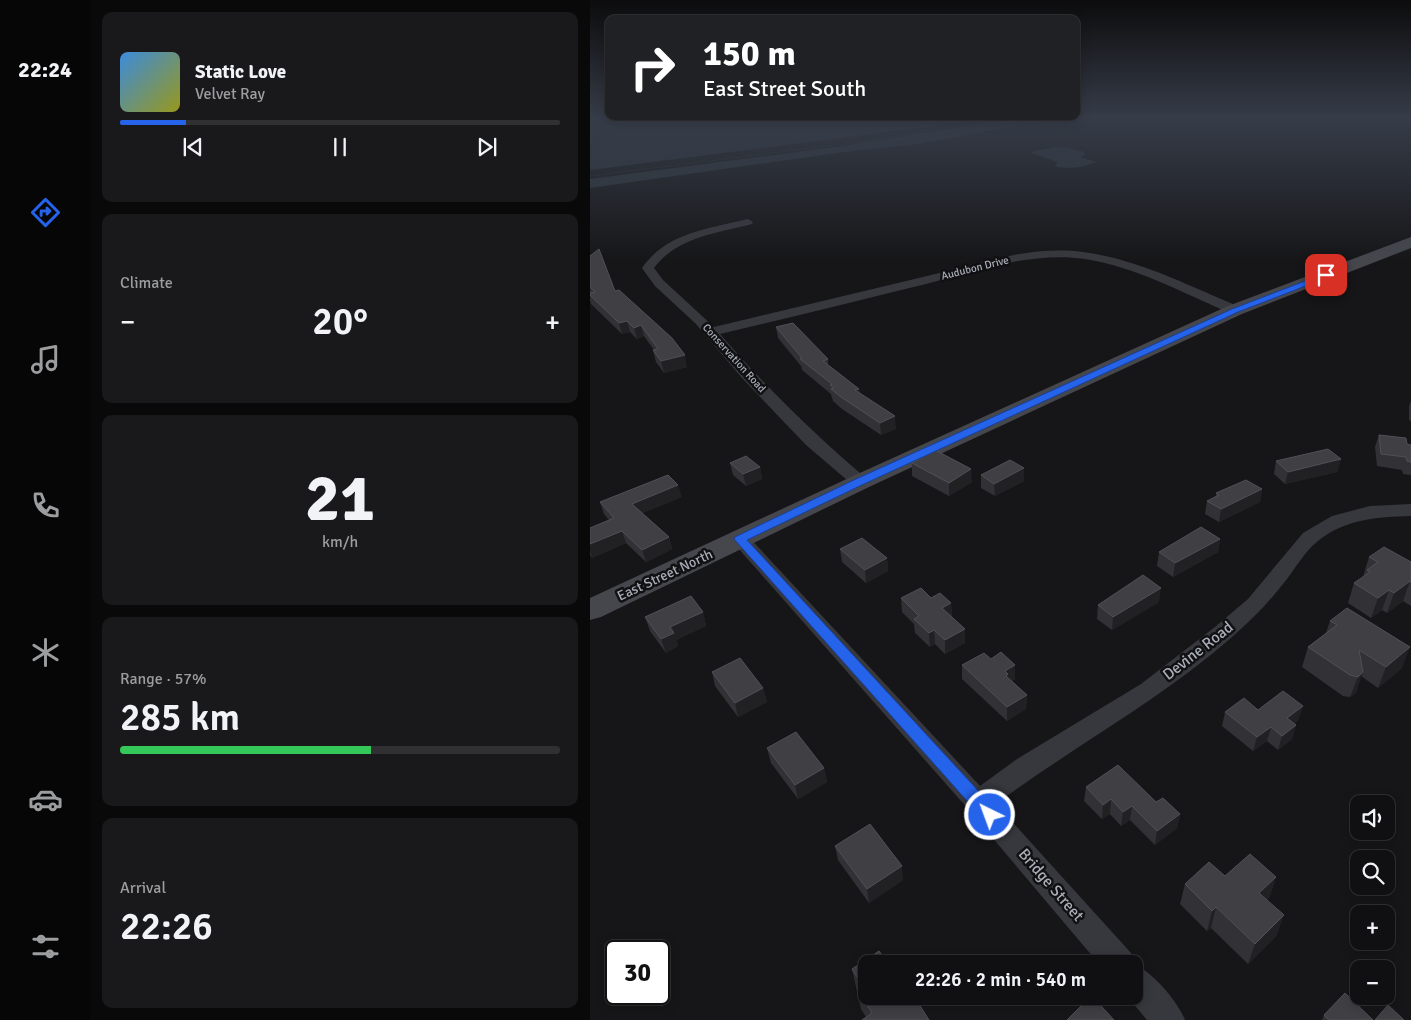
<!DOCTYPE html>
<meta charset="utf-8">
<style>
:root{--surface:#101012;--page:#19191b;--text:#f1f3f6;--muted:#9c9d9f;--line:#303032;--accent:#2563eb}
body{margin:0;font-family:Signika,sans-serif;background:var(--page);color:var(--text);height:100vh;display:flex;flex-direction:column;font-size:19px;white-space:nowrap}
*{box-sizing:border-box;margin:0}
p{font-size:16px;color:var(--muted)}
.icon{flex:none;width:28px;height:28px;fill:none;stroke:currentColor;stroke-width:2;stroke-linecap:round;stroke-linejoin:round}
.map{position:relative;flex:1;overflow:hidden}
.sheet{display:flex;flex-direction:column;gap:12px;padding:12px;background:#09090a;width:500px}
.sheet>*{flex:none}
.guide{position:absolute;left:15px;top:15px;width:475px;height:105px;border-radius:10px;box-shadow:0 2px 12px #0003,0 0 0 1px var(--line);background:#202124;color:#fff;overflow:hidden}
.tools{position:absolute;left:760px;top:795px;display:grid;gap:10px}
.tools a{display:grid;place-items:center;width:45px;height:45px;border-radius:10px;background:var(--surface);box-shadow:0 2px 12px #0003,0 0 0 1px var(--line);font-size:25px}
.speed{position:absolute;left:15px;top:940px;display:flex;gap:10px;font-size:25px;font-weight:700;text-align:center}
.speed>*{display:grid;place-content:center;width:65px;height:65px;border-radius:50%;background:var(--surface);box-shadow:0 2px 12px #0003,0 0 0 1px var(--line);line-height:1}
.speed .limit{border:2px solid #111;border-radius:8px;background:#fff;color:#111}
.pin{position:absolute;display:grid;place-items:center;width:42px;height:42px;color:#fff;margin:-21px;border-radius:10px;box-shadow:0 2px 8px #0006}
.me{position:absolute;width:55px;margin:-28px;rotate:318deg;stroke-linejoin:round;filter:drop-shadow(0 0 4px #0008)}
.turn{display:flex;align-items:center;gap:18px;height:105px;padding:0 15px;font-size:22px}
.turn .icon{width:65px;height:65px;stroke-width:2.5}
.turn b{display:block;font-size:35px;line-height:42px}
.big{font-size:38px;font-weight:600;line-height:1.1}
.sheet .tile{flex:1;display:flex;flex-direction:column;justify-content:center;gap:8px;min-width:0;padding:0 18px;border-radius:10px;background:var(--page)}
.sheet .dial{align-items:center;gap:0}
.dial b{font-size:65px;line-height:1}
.song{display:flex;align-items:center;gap:15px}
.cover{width:60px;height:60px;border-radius:8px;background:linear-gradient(135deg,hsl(210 70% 55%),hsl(60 70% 35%))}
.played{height:5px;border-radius:2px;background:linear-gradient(90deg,var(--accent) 15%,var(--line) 15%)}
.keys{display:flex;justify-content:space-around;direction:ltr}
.heat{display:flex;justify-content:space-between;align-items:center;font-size:28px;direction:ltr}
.charge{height:8px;border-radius:4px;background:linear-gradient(90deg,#34c759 57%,var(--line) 0)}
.trip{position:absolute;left:268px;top:955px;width:285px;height:50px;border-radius:10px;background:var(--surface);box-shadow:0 2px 12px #0003,0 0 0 1px var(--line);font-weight:600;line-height:50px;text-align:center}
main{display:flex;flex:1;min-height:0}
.tab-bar{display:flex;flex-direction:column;width:90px;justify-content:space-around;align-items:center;background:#060607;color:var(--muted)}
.tab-bar .icon{width:35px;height:35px}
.tab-bar .on{color:var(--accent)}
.tab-bar b{font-size:22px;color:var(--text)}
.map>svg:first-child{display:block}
.water{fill:#2c353c}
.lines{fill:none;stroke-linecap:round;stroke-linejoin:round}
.path{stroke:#3d3f44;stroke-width:1;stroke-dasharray:1 2;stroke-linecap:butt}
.street{fill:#37383d;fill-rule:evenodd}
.secondary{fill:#45474d;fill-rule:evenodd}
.wall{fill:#323236}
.shaded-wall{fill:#212124}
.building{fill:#3f3f44;stroke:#4f5156}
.route{fill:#2563eb;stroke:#184099}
.labels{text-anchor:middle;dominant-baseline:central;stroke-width:5;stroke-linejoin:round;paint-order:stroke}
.far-street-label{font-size:11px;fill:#a8adb8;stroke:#111113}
.street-label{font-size:14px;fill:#a8adb8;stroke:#111113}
.near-street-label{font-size:16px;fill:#a8adb8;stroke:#111113}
</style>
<main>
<nav class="tab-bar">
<b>22:24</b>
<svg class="icon on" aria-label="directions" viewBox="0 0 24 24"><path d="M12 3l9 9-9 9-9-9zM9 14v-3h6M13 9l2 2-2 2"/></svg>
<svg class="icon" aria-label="music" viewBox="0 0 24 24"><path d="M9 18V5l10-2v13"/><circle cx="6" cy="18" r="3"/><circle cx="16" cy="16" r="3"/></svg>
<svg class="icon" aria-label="phone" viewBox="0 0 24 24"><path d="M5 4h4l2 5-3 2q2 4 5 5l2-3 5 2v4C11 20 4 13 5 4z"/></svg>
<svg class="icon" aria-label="climate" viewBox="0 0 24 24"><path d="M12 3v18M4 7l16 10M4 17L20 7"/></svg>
<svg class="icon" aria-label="car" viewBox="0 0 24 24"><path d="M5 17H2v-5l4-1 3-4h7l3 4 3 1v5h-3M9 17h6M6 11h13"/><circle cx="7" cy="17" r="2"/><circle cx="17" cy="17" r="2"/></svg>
<svg class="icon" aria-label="filters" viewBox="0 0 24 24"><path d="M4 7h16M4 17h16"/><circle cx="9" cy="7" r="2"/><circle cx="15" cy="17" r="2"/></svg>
</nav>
<section class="sheet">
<div class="tile">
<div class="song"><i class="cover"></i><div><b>Static Love</b><p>Velvet Ray</p></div></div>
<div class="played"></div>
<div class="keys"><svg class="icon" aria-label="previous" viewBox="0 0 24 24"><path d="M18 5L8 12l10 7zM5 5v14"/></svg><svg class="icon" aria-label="pause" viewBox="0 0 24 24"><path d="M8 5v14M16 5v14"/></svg><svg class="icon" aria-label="next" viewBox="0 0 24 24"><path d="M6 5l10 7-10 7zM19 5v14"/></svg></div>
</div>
<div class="tile"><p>Climate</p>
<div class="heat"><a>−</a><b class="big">20°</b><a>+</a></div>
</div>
<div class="tile dial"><b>21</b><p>km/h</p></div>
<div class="tile"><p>Range · 57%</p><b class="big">285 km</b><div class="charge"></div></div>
<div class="tile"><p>Arrival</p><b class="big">22:26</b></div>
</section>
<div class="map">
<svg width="821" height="1020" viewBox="0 0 821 1020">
<rect width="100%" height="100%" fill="#161618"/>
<g class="water">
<path d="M 0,119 L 383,119 L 344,126 L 0,170 Z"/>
<path d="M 419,119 L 462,119 L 329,144 L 247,153 L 0,188 L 0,179 L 246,147 Z"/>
<path d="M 465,147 L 479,148 L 494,152 L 495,155 L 491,157 L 506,162 C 494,167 478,170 465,166 L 468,162 L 441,153 L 444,151 Z"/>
</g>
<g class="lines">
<path class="path" d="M 0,176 L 269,142 L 409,119"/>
<g class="street">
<path d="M 158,219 L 163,222 L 162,224 C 127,233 87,237 64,268 L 73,280 L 124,327 C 195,310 266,293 337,276 C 388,264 440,245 493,252 C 548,259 599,286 650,307 L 652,310 L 650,313 L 640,313 C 593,293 546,267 495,259 C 441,251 387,271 336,284 C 267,301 198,318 130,334 C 175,386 224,434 276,478 L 279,482 L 276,486 L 270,487 L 264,486 L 216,445 L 152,378 L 106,324 L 65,286 L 52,268 C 77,232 118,229 158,219 Z"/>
<path d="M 821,504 L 821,516 C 787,517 755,519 728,541 C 716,550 706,567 697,579 C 680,601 663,619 642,637 C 569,701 484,746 406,804 L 541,953 L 545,965 C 563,972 588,1002 595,1020 L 557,1020 L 537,996 L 544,996 L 544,964 L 509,964 L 379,810 L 140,539 L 143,535 L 150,533 L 157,535 L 390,786 L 427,759 L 551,684 L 625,627 L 658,599 L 713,533 L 742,516 L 780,506 Z"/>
</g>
<path class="secondary" d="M 821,237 L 821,248 L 652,314 L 279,487 L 11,617 L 0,620 L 0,598 L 261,477 L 638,306 Z"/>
</g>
<g class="wall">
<path d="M 0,256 L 25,291 L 97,367 L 74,373 L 66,362 L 63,350 L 64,350 L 54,336 L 47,339 L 40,332 L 32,334 L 1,304 L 0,300 Z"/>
<path d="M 186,327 L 238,359 L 238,365 L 269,389 L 270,394 L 306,429 L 291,435 L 252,409 L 243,401 L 241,394 L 212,370 L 211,366 L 188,338 Z"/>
<path d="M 821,401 L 821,421 L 819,420 L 819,406 Z"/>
<path d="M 789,435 L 821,445 L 821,475 L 813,474 L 812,470 L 787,466 L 785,447 Z"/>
<path d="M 751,459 L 747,472 L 695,484 L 684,474 L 686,461 Z"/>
<path d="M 140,463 L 170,467 L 172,479 L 156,486 L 143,475 Z"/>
<path d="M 322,463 L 382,482 L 359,496 L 322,476 Z"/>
<path d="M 391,475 L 434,481 L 405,496 L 391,488 Z"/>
<path d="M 672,489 L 670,502 L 629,522 L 615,514 L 617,501 L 626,496 L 626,493 Z"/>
<path d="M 92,497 L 52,513 L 79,537 L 82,549 L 56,562 L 36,543 L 2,558 L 0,555 L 0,528 L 19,520 L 14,514 L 10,502 Z"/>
<path d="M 630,539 L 628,552 L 583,577 L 567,566 L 569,552 Z"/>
<path d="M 250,549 L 297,558 L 298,571 L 276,583 L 252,562 Z"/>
<path d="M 779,557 L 821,562 L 821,606 L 813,601 L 797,613 L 792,610 L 781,618 L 758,603 L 764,583 L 773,577 Z"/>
<path d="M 311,598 L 341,598 L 361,603 L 362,617 L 375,629 L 375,643 L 355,654 L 345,644 L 340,647 L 325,633 L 324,624 L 312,612 Z"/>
<path d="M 569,602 L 522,630 L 507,619 L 508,605 Z"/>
<path d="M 113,612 L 116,626 L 86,640 L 88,646 L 76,653 L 60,631 L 55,617 Z"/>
<path d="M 740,621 L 812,668 L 788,688 L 771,676 L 766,693 L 760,697 L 753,696 L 712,667 L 718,647 L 736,633 Z"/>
<path d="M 372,665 L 425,679 L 422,681 L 437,695 L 436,709 L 417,721 L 372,679 Z"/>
<path d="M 122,672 L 173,688 L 177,702 L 148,717 L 125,686 Z"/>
<path d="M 713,706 L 708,720 L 704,724 L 706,725 L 702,739 L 688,750 L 677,741 L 663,751 L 632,726 L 635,712 Z"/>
<path d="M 177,748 L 234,768 L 237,782 L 208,799 L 181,763 Z"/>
<path d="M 496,787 L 566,802 L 590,814 L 587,828 L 565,845 L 540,820 L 531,826 L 520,814 L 512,819 L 494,801 Z"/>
<path d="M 245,846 L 313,880 L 279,903 L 248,860 Z"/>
<path d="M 635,876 L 686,877 L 679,898 L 677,900 L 687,935 L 658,964 L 621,928 L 617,931 L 590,904 L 595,884 Z"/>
<path d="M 298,964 L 324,996 L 276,1017 L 271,1009 L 262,969 Z"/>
<path d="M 734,1015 L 783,1020 L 732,1020 Z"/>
</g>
<g class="shaded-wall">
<path d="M 37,321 L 40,332 L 32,334 L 29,323 Z"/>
<path d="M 51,325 L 54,336 L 47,339 L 44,328 Z"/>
<path d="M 95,355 L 97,367 L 74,373 L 71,361 Z"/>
<path d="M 269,389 L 271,400 L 265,390 Z"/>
<path d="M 305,416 L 306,429 L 291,435 L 290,423 Z"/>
<path d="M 751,459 L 747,472 L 695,484 L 698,472 Z"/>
<path d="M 170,467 L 172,479 L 156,486 L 153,474 Z"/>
<path d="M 434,468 L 434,481 L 405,496 L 404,484 Z"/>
<path d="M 381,469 L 382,482 L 359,496 L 359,483 Z"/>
<path d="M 88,485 L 92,497 L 46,516 L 42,504 Z"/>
<path d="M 672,489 L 670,502 L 629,522 L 631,509 Z"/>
<path d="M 32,531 L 36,543 L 2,558 L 0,551 L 0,544 Z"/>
<path d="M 79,537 L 82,549 L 56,562 L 52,550 Z"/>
<path d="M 630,539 L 628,552 L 583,577 L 585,563 Z"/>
<path d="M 297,558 L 298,571 L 276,583 L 275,570 Z"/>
<path d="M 820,581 L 813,601 L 797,613 L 804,593 Z"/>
<path d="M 571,588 L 569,602 L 522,630 L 523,617 Z"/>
<path d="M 799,590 L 792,610 L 781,618 L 788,598 Z"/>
<path d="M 361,603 L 362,617 L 352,608 Z"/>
<path d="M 113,612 L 116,626 L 86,640 L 88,646 L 76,653 L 71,639 L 80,627 Z"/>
<path d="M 375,629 L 375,643 L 355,654 L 355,640 Z"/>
<path d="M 344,630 L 345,644 L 340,647 L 339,633 Z"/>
<path d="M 820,647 L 812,668 L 788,688 L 796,667 Z"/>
<path d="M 425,665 L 425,679 L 418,683 L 415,671 Z"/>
<path d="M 773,672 L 766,693 L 760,697 L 768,677 Z"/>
<path d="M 173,688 L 177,702 L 148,717 L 145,703 Z"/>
<path d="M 437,695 L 436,709 L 417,721 L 417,707 Z"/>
<path d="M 713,706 L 708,720 L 693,732 L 697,718 Z"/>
<path d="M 706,725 L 702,739 L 688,750 L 692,736 Z"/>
<path d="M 681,727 L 677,741 L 663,751 L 667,737 Z"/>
<path d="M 234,768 L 237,782 L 208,799 L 205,785 Z"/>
<path d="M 521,799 L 520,814 L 512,819 L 513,805 Z"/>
<path d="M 542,806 L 540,820 L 531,826 L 533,812 Z"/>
<path d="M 590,814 L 587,828 L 565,845 L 567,831 Z"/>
<path d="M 312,866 L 313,880 L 279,903 L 277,889 Z"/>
<path d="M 686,877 L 679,898 L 663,913 L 669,893 Z"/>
<path d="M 626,907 L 621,928 L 617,931 L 622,911 Z"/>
<path d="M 694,915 L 687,935 L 658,964 L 665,944 Z"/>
</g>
<g class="building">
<path d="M 9,249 L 25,291 L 29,290 L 82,338 L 95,355 L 71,361 L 63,350 L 68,349 L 51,325 L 44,328 L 37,321 L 29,323 L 0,295 L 0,293 L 5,292 L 0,287 L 0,256 Z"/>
<path d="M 203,323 L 238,359 L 233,361 L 269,389 L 265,390 L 305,416 L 290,423 L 251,397 L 241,389 L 244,388 L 240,385 L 242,384 L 210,359 L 212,358 L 186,327 Z"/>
<path d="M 789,435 L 816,438 L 817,444 L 821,445 L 821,462 L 817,461 L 816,457 L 791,454 Z"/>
<path d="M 738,449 L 751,459 L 698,472 L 686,461 Z"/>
<path d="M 345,450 L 381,469 L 359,483 L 322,463 Z"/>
<path d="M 156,456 L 170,467 L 153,474 L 140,463 Z"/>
<path d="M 420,460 L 434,468 L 404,484 L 391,475 Z"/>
<path d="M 78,475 L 88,485 L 42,504 L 79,537 L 52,550 L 32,531 L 0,544 L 0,528 L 24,518 L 10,502 Z"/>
<path d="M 656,480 L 672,489 L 631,509 L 617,501 L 629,495 L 626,493 Z"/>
<path d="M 611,527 L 630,539 L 585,563 L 569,552 Z"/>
<path d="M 272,538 L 297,558 L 275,570 L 250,549 Z"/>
<path d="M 794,547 L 821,562 L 821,582 L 820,581 L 804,593 L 799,590 L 788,598 L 764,583 L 780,572 L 777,570 L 788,562 L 779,557 Z"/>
<path d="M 553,575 L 571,588 L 523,617 L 508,605 Z"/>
<path d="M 331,588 L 341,598 L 350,593 L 361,603 L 352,608 L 375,629 L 355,640 L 344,630 L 339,633 L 324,619 L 329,616 L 311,598 Z"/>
<path d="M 101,596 L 113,612 L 80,627 L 84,633 L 71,639 L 55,617 Z"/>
<path d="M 757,608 L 820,647 L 796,667 L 769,650 L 773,672 L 768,677 L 760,675 L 718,647 L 747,625 L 740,621 Z"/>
<path d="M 411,652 L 425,665 L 415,671 L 418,674 L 416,676 L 437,695 L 417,707 L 372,665 L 394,653 L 401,659 Z"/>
<path d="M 150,658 L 173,688 L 145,703 L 122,672 Z"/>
<path d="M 693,691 L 713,706 L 697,718 L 706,725 L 692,736 L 681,727 L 667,737 L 635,712 L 654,698 L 668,710 Z"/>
<path d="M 206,732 L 234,768 L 205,785 L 177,748 Z"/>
<path d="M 528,765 L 566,802 L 573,798 L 590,814 L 567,831 L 542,806 L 533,812 L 521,799 L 513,805 L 496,787 Z"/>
<path d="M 280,824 L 312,866 L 277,889 L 245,846 Z"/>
<path d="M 660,854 L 686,877 L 669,893 L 694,915 L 665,944 L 626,907 L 622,911 L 595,884 L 619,862 L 635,876 Z"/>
<path d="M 289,951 L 298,964 L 276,964 L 276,996 L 324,996 L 339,1020 L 272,1020 L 282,1013 L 267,989 L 273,986 L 262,969 Z"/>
<path d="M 755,993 L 783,1020 L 739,1020 L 734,1015 Z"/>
<path d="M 501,996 L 502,996 L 524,1020 L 477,1020 Z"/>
<path d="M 798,1005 L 814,1020 L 785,1020 Z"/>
</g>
<linearGradient id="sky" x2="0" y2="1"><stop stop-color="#0c0c0d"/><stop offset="0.45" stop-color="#363c48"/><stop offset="1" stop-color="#363c48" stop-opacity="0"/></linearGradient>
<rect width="821" height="262" fill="url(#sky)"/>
<path class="route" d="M 736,273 L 740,275 L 739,277 L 648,312 L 274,484 L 157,540 L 406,810 L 408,815 L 406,820 L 400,823 L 394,820 L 144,539 L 145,537 L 266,479 L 642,309 Z"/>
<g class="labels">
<g class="far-street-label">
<text transform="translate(385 268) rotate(-14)">Audubon Drive</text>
<text transform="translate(144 358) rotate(48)">Conservation Road</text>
</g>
<g class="street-label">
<text transform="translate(75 575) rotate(-25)">East Street North</text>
</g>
<g class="near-street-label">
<text transform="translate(608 651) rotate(-38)">Devine Road</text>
<text transform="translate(461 885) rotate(49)">Bridge Street</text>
</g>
</g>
</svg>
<div class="tools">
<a><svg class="icon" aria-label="sound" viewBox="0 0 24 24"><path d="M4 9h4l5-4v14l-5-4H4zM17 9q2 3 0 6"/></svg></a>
<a><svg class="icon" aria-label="search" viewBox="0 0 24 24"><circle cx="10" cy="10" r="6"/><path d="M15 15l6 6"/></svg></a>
<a>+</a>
<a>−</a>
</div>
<div class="speed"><div class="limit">30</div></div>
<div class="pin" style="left:736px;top:275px;background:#d93025"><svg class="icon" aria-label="arrive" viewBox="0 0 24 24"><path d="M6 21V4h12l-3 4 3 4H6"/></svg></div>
<svg class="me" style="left:400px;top:815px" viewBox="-20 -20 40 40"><circle r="17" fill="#2563eb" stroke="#fff" stroke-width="3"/><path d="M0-11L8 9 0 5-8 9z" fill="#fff"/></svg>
<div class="trip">22:26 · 2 min · 540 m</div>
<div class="guide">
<div class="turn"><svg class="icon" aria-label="right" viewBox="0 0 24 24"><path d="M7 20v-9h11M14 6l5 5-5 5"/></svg><div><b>150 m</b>East Street South</div></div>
</div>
</div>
</main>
